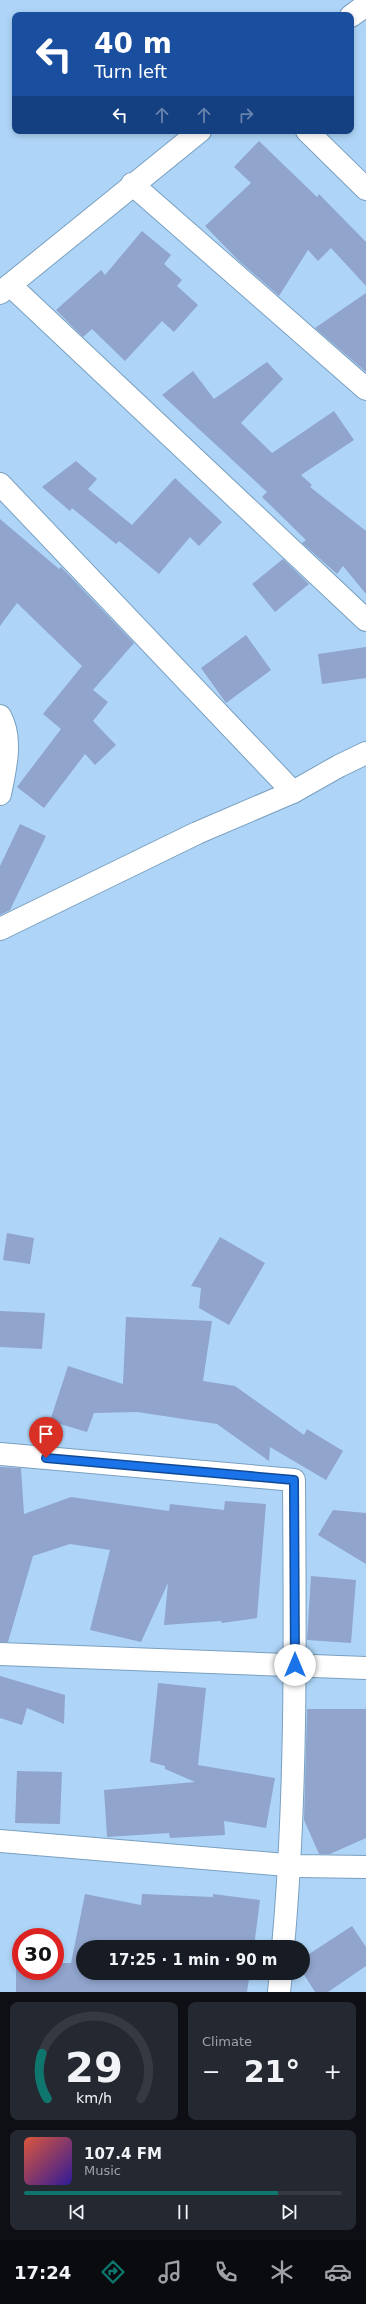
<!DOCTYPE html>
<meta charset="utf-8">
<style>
:root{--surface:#171b24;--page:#242831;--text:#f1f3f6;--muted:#9ea1a6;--line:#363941;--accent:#0f766e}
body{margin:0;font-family:"DejaVu Sans",sans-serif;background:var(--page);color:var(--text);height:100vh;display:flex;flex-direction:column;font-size:15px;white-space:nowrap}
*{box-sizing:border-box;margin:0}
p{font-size:13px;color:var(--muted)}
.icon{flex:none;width:22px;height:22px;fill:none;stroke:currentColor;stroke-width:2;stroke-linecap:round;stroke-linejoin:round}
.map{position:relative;height:1992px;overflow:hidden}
.side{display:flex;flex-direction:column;gap:10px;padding:10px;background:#0d0f14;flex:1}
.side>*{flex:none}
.top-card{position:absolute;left:12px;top:12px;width:342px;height:122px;border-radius:8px;box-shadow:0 2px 6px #0003;background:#1a4fa0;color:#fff;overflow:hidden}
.speed{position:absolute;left:12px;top:1928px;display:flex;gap:8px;font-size:20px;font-weight:700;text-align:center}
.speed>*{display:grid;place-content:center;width:52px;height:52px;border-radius:50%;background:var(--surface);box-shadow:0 2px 6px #0003;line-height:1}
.speed .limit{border:6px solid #d22;background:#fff;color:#111}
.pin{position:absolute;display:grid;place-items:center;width:34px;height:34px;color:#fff;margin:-41px -17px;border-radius:50% 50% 50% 0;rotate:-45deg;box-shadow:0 0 4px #0007}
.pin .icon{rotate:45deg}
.me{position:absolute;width:44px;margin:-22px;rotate:0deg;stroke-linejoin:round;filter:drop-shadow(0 0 3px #0008)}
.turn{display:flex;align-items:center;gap:14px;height:84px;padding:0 16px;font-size:18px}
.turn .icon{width:52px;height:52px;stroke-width:2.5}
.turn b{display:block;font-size:28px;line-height:34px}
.lanes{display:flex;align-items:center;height:38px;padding:0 16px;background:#0003;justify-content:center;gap:20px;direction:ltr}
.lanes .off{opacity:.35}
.big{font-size:30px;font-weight:600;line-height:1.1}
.side .tile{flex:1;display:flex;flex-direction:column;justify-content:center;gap:6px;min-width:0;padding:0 14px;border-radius:8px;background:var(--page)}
.side .dial{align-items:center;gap:0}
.dial svg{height:104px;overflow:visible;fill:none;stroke:var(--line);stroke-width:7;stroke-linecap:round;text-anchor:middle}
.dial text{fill:var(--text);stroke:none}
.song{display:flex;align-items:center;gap:12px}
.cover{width:48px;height:48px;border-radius:6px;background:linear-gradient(135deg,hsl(10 70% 55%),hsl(250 70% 35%))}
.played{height:4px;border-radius:2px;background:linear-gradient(90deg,var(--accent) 80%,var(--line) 80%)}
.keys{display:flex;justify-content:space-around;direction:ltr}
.heat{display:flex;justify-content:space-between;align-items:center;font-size:22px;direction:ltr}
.side .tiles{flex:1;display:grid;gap:10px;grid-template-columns:1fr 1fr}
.tile:last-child{grid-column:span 2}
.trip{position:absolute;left:76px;top:1940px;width:234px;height:40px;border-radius:20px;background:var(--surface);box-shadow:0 2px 6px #0003;font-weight:600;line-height:40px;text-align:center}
.tab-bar{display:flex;height:64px;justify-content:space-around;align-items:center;background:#090b0e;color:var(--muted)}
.tab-bar .icon{width:28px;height:28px}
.tab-bar .current{color:var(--accent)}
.tab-bar b{font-size:18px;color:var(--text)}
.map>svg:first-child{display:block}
.building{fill:#90a4cc}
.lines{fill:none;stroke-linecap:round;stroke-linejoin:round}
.minor-casing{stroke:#7aa0c0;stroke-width:24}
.minor{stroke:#fff;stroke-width:22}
.route-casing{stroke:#114b97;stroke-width:10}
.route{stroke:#1a73e8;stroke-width:7}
</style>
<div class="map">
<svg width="366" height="1992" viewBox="0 0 366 1992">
<rect width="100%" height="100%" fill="#aed5f7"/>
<g class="building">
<path d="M 259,141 L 317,197 L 319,194 L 366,242 L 366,286 L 331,248 L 318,261 L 308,250 L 279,296 L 237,259 L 205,226 L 251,183 L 234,167 Z"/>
<path d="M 142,231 L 171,255 L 164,264 L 182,280 L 177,286 L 198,305 L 174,332 L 162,321 L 125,361 L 92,329 L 83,337 L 56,310 L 101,270 L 105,275 Z"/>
<path d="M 366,293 L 366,372 L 315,328 Z"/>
<path d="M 267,362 L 283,379 L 241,423 L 272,453 L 334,411 L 354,440 L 301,475 L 312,485 L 310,487 L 366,531 L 366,594 L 343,566 L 337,574 L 302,543 L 306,540 L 262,497 L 267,492 L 162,395 L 193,371 L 214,399 Z"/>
<path d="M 76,461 L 97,479 L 88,489 L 132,525 L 175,478 L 222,522 L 199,546 L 190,537 L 159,574 L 119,541 L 116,544 L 72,508 L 70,511 L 42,487 Z"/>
<path d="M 0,519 L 59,569 L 61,567 L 134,643 L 93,690 L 108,702 L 93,721 L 116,745 L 95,765 L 85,754 L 44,808 L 17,787 L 61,729 L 43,714 L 82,666 L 17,603 L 0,626 Z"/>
<path d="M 283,559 L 309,584 L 275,612 L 252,584 Z"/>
<path d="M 246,635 L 271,670 L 226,703 L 201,668 Z"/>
<path d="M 366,647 L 366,678 L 322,684 L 318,654 Z"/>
<path d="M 20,824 L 46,836 L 10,910 L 0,915 L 0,866 Z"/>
<path d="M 7,1233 L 34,1238 L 30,1264 L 3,1260 Z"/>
<path d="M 220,1237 L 265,1263 L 229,1325 L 199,1308 L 201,1288 L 191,1286 Z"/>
<path d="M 0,1311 L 45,1313 L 42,1349 L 0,1347 Z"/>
<path d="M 126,1317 L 212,1321 L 203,1381 L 235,1386 L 304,1435 L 307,1429 L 343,1451 L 326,1480 L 270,1447 L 269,1461 L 217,1424 L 137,1412 L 94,1413 L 87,1432 L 50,1421 L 68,1366 L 123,1384 Z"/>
<path d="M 0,1467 L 21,1468 L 24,1514 L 71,1497 L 169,1511 L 170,1504 L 224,1510 L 225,1501 L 266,1504 L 257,1618 L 222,1623 L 221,1621 L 164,1625 L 168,1583 L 141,1642 L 90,1630 L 110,1550 L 70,1544 L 33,1556 L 8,1642 L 0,1642 Z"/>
<path d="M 333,1510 L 366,1513 L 366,1564 L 318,1535 Z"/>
<path d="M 311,1576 L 356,1580 L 351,1643 L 307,1640 Z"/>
<path d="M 0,1676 L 65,1695 L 64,1724 L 27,1708 L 22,1725 L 0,1718 Z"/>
<path d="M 158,1683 L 206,1688 L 198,1765 L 275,1778 L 266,1828 L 224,1821 L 225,1835 L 170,1838 L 169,1833 L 107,1837 L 104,1790 L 195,1782 L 165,1769 L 165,1766 L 150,1762 Z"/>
<path d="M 307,1709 L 366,1709 L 366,1838 L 330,1854 L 319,1854 L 304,1820 Z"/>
<path d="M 17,1771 L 62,1772 L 60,1824 L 15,1823 Z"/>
<path d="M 85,1894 L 141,1905 L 142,1894 L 213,1897 L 213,1894 L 260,1900 L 254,1947 L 83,1947 L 83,1973 L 250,1973 L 247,1992 L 16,1992 L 16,1963 L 21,1963 L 21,1971 L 55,1971 L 55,1963 L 71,1963 Z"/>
<path d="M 352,1926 L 366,1947 L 366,1966 L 328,1992 L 315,1992 L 303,1973 L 303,1958 Z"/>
</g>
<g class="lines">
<g class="minor-casing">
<g id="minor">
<path d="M 351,16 L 366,5"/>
<path d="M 307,131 L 366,189"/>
<path d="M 132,184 L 366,389"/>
<path d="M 10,285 L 366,620"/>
<path d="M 0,293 L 200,131"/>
<path d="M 0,484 L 293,792"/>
<path d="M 0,716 C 13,739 5,769 0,794"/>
<path d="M 0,929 L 197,833 L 293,792 L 339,766 L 366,753"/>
<path d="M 0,1454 L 294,1480 C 295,1636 297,1792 283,1947"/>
<path d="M 0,1654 L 366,1668"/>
<path d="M 0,1841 L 298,1866 L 366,1867"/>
<path d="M 279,1992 L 281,1973"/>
</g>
</g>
<use href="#minor" class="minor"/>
</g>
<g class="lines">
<g class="route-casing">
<path id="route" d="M 46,1458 L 294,1480 L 295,1665"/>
</g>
<use href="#route" class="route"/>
</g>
</svg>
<div class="speed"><div class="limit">30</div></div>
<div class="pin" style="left:46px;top:1458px;background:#d93025"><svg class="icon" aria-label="arrive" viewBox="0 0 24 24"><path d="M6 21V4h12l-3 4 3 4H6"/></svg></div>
<svg class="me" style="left:295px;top:1665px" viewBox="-20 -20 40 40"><circle r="19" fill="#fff"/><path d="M0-13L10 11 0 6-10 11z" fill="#1a73e8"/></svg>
<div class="trip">17:25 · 1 min · 90 m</div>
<div class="top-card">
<div class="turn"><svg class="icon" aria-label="left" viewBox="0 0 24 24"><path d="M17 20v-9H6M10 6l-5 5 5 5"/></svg><div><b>40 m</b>Turn left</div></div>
<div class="lanes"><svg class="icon" aria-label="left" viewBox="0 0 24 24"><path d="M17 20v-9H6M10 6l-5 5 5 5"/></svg><svg class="icon off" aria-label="ahead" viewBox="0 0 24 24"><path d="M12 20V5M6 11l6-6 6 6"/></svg><svg class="icon off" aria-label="ahead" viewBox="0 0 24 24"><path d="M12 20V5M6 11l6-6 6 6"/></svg><svg class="icon off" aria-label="right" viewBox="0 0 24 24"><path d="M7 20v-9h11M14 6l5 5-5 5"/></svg></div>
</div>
</div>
<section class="side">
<div class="tiles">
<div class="tile dial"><svg viewBox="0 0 100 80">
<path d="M14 69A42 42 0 1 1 86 69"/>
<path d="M14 69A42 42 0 0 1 10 34" stroke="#0f766e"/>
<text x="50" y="56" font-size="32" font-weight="700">29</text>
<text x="50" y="72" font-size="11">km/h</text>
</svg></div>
<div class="tile"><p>Climate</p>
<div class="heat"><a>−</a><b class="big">21°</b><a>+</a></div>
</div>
<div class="tile">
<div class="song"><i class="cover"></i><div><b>107.4 FM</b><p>Music</p></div></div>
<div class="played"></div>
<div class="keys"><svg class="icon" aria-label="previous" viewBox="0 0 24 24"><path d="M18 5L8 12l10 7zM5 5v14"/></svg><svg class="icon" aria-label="pause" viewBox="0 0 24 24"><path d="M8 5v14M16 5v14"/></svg><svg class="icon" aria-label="next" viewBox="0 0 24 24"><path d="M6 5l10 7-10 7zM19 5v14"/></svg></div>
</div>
</div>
</section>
<nav class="tab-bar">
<b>17:24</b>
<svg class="icon current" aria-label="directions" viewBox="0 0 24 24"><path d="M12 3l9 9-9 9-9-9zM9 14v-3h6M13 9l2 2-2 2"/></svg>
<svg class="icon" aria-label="music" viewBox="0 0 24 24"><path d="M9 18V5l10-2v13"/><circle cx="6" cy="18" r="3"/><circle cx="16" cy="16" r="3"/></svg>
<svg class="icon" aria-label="phone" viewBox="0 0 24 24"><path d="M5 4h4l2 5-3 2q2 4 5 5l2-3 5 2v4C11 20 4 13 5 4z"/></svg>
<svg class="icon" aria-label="climate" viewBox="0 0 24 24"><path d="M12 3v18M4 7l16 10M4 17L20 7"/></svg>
<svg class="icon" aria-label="car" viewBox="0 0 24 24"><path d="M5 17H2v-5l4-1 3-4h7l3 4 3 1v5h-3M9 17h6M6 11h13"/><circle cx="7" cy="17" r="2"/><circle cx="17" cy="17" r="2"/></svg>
</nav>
